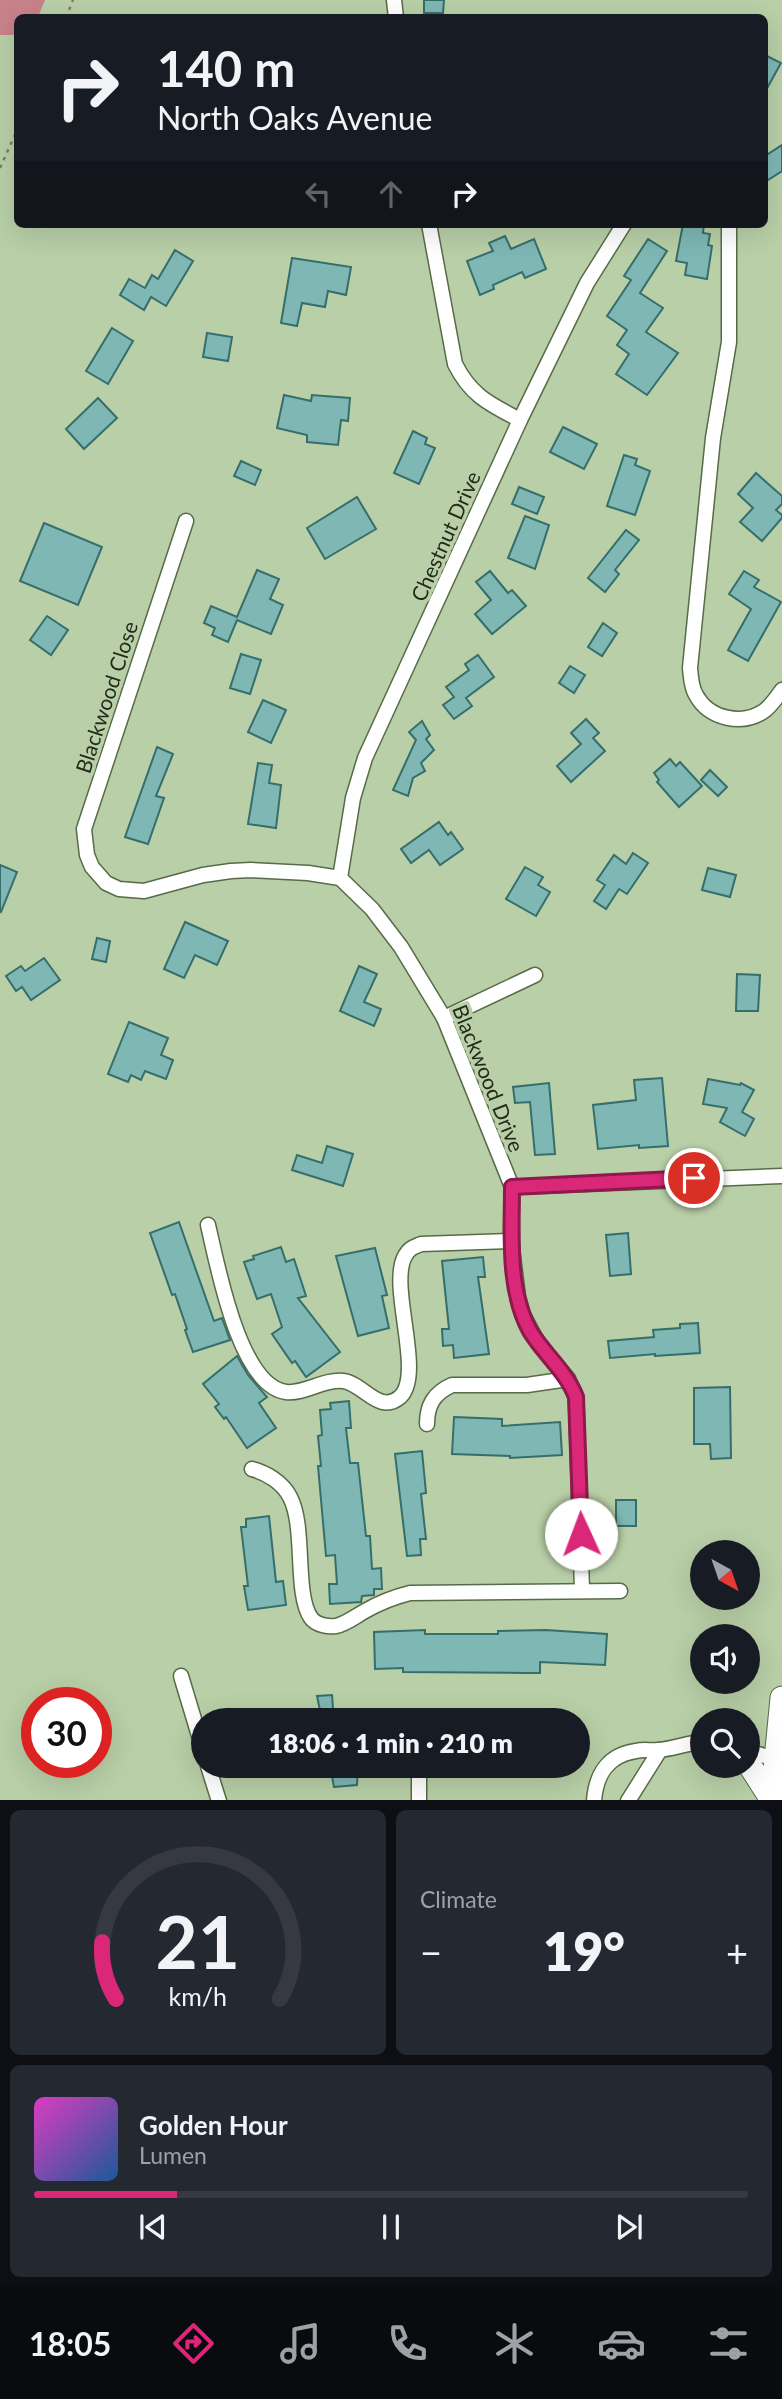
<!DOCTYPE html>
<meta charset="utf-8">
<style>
:root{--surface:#171b24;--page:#242831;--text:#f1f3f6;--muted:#9ea1a6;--line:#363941;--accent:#db2777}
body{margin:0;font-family:Lato,sans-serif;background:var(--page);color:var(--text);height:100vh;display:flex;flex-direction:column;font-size:26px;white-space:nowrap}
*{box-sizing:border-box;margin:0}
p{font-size:23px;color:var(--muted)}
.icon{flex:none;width:38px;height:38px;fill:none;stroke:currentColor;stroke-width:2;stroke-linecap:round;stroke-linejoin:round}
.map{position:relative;height:1800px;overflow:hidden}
.panel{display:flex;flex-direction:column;gap:10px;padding:10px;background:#0d0f14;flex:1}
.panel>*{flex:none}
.top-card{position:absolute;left:14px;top:14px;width:754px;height:214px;border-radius:10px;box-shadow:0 7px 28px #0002;background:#171b24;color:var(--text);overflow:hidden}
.needle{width:46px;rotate:140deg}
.tools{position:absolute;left:690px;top:1540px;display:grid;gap:14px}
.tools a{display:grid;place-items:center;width:70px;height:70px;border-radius:50%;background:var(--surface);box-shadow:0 7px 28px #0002;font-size:35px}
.speed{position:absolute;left:21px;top:1687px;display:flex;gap:14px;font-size:35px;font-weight:700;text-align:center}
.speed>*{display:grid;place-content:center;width:91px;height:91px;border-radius:50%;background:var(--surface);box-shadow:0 7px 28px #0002;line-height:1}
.speed .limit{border:10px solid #d22;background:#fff;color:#111}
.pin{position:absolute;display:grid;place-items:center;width:60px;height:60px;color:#fff;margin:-30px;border:4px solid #fff;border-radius:50%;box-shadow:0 2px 7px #0007}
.me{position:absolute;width:77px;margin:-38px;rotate:358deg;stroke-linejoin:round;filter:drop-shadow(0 0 5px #0008)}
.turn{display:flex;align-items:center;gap:24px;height:147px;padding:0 28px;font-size:32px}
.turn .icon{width:91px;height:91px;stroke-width:2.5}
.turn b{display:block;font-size:49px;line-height:60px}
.lanes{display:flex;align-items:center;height:66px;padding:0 28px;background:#0003;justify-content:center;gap:35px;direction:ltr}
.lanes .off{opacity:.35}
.big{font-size:52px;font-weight:800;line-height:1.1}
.panel .widget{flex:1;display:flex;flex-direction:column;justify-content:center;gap:10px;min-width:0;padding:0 24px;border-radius:10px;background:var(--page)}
.panel .dial{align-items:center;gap:0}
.dial svg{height:182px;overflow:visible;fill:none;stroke:var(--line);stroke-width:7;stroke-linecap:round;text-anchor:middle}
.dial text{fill:var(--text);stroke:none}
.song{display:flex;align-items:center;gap:21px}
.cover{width:84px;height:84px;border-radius:10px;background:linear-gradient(135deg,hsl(310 70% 55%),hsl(210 70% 35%))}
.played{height:7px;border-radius:4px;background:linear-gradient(90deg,var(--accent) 20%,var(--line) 20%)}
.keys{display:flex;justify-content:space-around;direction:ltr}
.heat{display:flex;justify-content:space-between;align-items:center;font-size:38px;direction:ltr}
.panel .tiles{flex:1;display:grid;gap:10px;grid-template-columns:1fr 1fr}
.widget:last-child{grid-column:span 2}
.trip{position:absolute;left:191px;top:1708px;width:399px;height:70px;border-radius:35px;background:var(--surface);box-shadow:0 7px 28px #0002;font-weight:800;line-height:70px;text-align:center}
.tab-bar{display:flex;height:112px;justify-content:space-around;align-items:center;background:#090b0e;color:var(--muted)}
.tab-bar .icon{width:49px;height:49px}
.tab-bar .selected{color:var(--accent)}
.tab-bar b{font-size:32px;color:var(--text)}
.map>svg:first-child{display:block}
.green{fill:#c8828a}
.building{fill:#7eb7b4;stroke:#366e6b;stroke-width:2}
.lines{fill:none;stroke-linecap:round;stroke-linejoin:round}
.street-casing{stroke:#576b47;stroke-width:17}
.primary-casing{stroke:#576b47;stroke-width:25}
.path{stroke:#748467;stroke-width:2.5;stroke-dasharray:3.5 5;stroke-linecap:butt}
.street{stroke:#fff;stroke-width:14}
.primary{stroke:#fff;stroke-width:23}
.route-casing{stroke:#8e194d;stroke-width:18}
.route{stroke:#db2777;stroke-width:12}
.labels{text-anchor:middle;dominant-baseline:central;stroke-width:7;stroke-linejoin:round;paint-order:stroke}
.street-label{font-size:21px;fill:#222b1b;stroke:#b8cfa7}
</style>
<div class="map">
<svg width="782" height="1801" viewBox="0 0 782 1801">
<rect width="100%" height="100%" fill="#b8cfa7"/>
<path class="green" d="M 0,0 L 45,0 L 38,17 L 18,18 L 17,35 L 0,35 Z"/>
<g class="building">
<path d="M 424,0 L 444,0 L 443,13 L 424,13 Z"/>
<path d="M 765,55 L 781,63 L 765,92 Z"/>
<path d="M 782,145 L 782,171 L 765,182 L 765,156 Z"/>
<path d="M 683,224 L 704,224 L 703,233 L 710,234 L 708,245 L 712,246 L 707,279 L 685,275 L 687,263 L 676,261 Z"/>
<path d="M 505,236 L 511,249 L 534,239 L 546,269 L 525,278 L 522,272 L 493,285 L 494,289 L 480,295 L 467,261 L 493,251 L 489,243 Z"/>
<path d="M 648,239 L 667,251 L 640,293 L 663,308 L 646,332 L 678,353 L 647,395 L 616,374 L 629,354 L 617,345 L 627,330 L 607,316 L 631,280 L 624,276 Z"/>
<path d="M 175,250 L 193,261 L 166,306 L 151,297 L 144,310 L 120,295 L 129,279 L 145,288 L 152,275 L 158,279 Z"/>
<path d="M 292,258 L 351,267 L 346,295 L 328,291 L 325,307 L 302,303 L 297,326 L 281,323 Z"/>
<path d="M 112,328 L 133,341 L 108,384 L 86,371 Z"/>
<path d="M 207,333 L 232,337 L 228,361 L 203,357 Z"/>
<path d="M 284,395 L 311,401 L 312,395 L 350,398 L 348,421 L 341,420 L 338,445 L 307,442 L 307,435 L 277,428 Z"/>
<path d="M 98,398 L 117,418 L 84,449 L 66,429 Z"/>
<path d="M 563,427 L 597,444 L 584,469 L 550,452 Z"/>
<path d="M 413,431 L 427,438 L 425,444 L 435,448 L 419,484 L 394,473 Z"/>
<path d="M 624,455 L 637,459 L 635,465 L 650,471 L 635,515 L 607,506 Z"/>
<path d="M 241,461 L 261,470 L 255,485 L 234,476 Z"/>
<path d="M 756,473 L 782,496 L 782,504 L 776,510 L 782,515 L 782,518 L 762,541 L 740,522 L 753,508 L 738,494 Z"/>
<path d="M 519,487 L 544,497 L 537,514 L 512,504 Z"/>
<path d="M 357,497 L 376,529 L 325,559 L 307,528 Z"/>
<path d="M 525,516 L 549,525 L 535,569 L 508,558 Z"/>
<path d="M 44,523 L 102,547 L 78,605 L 20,581 Z"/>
<path d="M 626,530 L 639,540 L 615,570 L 619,574 L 605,592 L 588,578 Z"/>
<path d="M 257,570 L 279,579 L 270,599 L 283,605 L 271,634 L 237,620 L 228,642 L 212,635 L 215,628 L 204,623 L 211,606 L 237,617 Z"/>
<path d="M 490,571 L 508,593 L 512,590 L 526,606 L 492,634 L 475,614 L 491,600 L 476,582 Z"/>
<path d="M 744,571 L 759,580 L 754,587 L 781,602 L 748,661 L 728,650 L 751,609 L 729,594 Z"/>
<path d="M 47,616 L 68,630 L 51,655 L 30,640 Z"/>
<path d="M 603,623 L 617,633 L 602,656 L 588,647 Z"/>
<path d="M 241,654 L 261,660 L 250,694 L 230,688 Z"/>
<path d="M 478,655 L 494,677 L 466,698 L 472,706 L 454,719 L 443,705 L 454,697 L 446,687 L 469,670 L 465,664 Z"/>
<path d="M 570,666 L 585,675 L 574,693 L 559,683 Z"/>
<path d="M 263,700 L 286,710 L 271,743 L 248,732 Z"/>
<path d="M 586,719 L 599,733 L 593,738 L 605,751 L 571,782 L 557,766 L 581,744 L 571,733 Z"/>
<path d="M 422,721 L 430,735 L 426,739 L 434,750 L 421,763 L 425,771 L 413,778 L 408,796 L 393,790 L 416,740 L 409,732 Z"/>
<path d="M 157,747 L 173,754 L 156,796 L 164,798 L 148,844 L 125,837 Z"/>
<path d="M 670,759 L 676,766 L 680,762 L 702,786 L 679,807 L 657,782 L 659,780 L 654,773 Z"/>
<path d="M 258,763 L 272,765 L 269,783 L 281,785 L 276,828 L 248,824 Z"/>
<path d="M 710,770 L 727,787 L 718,796 L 701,780 Z"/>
<path d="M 439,822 L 448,835 L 451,832 L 463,849 L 440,865 L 429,850 L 411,863 L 401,849 Z"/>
<path d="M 633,853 L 648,863 L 627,894 L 619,889 L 606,909 L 594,901 L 605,885 L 597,880 L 614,855 L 626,864 Z"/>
<path d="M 0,865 L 17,872 L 1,912 L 0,911 Z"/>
<path d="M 525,867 L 543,877 L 538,885 L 550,892 L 536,916 L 506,899 Z"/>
<path d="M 708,868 L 736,875 L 730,897 L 702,890 Z"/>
<path d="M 185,922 L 228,941 L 217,965 L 195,955 L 184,978 L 164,969 Z"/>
<path d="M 97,938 L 110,941 L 106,962 L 92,959 Z"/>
<path d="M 44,958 L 60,980 L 31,1000 L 22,987 L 16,991 L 6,976 L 21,966 L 25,971 Z"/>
<path d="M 359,966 L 377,974 L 364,1002 L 381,1009 L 374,1026 L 340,1011 Z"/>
<path d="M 737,974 L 760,975 L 758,1011 L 736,1011 Z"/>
<path d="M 129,1022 L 168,1038 L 161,1055 L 173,1060 L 166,1079 L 145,1071 L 141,1080 L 131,1075 L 128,1082 L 108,1074 Z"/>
<path d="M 662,1078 L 668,1146 L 639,1148 L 639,1145 L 598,1149 L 593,1105 L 636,1100 L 634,1080 Z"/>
<path d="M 708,1079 L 740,1085 L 741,1083 L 754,1090 L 742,1112 L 754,1119 L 745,1136 L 720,1122 L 727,1108 L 703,1104 Z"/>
<path d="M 549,1083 L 555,1154 L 535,1155 L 530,1102 L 515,1103 L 513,1087 Z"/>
<path d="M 327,1146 L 353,1154 L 343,1186 L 292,1170 L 297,1155 L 322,1163 Z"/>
<path d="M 179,1222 L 214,1321 L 222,1318 L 230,1340 L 193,1352 L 185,1330 L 187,1329 L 175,1294 L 172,1295 L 150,1233 Z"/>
<path d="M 628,1233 L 631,1274 L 610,1276 L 606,1235 Z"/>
<path d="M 281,1247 L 286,1262 L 294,1259 L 306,1296 L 298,1298 L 340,1352 L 306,1377 L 295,1361 L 292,1363 L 272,1334 L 282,1327 L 271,1294 L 257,1299 L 244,1262 L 254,1259 L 253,1256 Z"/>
<path d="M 375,1248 L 387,1295 L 382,1296 L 389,1328 L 358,1336 L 336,1256 Z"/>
<path d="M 483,1257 L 485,1277 L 478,1277 L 489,1354 L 454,1358 L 453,1345 L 443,1346 L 442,1329 L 449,1329 L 442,1261 Z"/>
<path d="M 698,1323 L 700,1353 L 655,1356 L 655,1354 L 610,1358 L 608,1341 L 654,1337 L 653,1330 L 680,1328 L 680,1324 Z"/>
<path d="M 237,1356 L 248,1375 L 267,1397 L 259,1403 L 276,1428 L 247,1448 L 226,1417 L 224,1419 L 215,1407 L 219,1404 L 203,1384 Z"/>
<path d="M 730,1387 L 731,1458 L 711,1459 L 710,1444 L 694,1444 L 694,1388 Z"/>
<path d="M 349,1401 L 351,1428 L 346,1428 L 350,1463 L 358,1463 L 366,1536 L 370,1536 L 372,1569 L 381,1568 L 382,1589 L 374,1589 L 374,1595 L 362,1596 L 361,1602 L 330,1604 L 329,1584 L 337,1584 L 335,1555 L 326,1556 L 318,1466 L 321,1466 L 318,1436 L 322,1435 L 320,1410 L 331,1409 L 330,1403 Z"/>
<path d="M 454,1417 L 502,1419 L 502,1426 L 560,1422 L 562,1455 L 510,1458 L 510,1456 L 452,1454 Z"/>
<path d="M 422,1451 L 426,1493 L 421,1494 L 426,1539 L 420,1539 L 421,1555 L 407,1556 L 395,1454 Z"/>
<rect x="616" y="1500" width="20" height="26"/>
<path d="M 269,1516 L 276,1582 L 283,1581 L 286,1605 L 248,1610 L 244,1586 L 248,1586 L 241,1527 L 246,1527 L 246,1519 Z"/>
<path d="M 425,1630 L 425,1634 L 498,1634 L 498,1631 L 546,1630 L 607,1634 L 605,1665 L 540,1662 L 540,1673 L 526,1673 L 403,1672 L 403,1668 L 375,1669 L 374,1632 Z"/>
<path d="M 332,1695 L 334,1720 L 322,1720 L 317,1696 Z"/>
<path d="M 330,1766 L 358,1766 L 357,1785 L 334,1787 Z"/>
</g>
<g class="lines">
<g class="street-casing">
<g id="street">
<path d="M 394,0 L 396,18"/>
<path d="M 429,224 L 455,364 C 471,396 490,404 520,420"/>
<path d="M 729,224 L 729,342 L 713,438 L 690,668 C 691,677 691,687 696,695 C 709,719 742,726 764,711 C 771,706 777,697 782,690"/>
<path d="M 186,521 L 84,829 L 87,855 L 92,867 L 106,883 L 119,889 L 144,891 L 203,875 L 231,871 L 251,870 L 308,873 L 340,878 L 372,909 L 401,947 L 444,1018 L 512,1187 L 511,1241 L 518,1297 L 523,1315 L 538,1343 L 568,1379 L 576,1397 L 582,1590"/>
<path d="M 340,878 L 353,798 L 365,758 L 520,420 L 587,283 L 624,224"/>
<path d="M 444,1018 L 535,975"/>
<path d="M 512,1187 L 782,1176"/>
<path d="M 208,1225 C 217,1263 239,1386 286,1392 C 305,1394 323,1379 343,1381 C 363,1383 379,1415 400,1397 C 425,1374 388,1286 405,1256 C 409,1248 414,1247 421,1244 L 511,1241"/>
<path d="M 427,1424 C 427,1405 434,1393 452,1385 L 527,1385 L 568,1379"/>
<path d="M 252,1469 C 267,1473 283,1483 290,1497 C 306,1527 294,1594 311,1618 C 316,1625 328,1627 336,1626 C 346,1624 356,1616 365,1611 C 379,1603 394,1597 410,1593 L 620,1591"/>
<path d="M 181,1676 L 203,1749"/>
<path d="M 747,1751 L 776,1759"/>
<path d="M 208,1766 L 219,1801"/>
<path d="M 419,1766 L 419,1801"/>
<path d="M 594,1801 C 596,1774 608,1755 636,1751 C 644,1749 651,1751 658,1750 C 673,1749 687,1743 702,1742"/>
<path d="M 628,1801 L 660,1750"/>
</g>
</g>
<g class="primary-casing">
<g id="primary">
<path d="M 747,1761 L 772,1800"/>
<path d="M 772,1801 L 782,1698"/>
</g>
</g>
<g class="path">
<path d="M 66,18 L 73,0"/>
<path d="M 0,168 L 18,128"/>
</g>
<use href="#street" class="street"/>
<use href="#primary" class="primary"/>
</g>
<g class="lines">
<g class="route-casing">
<path id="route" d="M 581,1534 L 576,1397 C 566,1371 544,1354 530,1331 C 507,1289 512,1233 512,1187 L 694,1178"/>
</g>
<use href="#route" class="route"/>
</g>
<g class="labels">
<g class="street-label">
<text transform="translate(445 536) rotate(-66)">Chestnut Drive</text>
<text transform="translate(106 697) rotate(-72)">Blackwood Close</text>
<text transform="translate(489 1078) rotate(68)">Blackwood Drive</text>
</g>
</g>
</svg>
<div class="tools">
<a><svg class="needle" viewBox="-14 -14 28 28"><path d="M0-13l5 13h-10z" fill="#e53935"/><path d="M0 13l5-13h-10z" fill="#9ea1a6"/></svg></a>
<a><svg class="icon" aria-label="sound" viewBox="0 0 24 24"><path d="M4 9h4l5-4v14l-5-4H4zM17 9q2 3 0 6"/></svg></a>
<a><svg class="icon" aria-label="search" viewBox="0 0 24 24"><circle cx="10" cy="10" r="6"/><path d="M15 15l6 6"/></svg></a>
</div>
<div class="speed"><div class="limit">30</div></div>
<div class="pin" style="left:694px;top:1178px;background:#d93025"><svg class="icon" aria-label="arrive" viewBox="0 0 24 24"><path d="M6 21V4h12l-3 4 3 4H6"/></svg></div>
<svg class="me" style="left:581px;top:1534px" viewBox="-20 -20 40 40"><circle r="19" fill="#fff"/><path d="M0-13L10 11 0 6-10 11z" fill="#db2777"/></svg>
<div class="trip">18:06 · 1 min · 210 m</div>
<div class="top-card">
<div class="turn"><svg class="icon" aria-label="right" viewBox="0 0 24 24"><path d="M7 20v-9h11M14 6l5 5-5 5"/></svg><div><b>140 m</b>North Oaks Avenue</div></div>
<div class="lanes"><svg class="icon off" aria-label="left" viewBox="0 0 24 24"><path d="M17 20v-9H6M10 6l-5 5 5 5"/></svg><svg class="icon off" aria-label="ahead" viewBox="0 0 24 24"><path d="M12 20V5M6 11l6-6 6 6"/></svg><svg class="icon" aria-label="right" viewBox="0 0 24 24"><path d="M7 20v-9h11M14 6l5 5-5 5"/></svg></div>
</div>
</div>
<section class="panel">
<div class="tiles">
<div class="widget dial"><svg viewBox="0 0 100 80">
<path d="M14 69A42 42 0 1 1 86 69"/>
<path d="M14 69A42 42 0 0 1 8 44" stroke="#db2777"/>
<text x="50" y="56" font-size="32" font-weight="700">21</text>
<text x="50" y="72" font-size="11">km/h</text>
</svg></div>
<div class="widget"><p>Climate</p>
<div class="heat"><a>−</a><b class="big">19°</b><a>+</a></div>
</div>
<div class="widget">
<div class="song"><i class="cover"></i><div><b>Golden Hour</b><p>Lumen</p></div></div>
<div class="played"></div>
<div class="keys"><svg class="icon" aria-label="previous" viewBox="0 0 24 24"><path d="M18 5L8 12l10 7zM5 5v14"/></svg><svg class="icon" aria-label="pause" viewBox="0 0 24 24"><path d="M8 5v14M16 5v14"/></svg><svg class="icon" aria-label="next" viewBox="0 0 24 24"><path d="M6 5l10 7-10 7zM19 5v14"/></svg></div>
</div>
</div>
</section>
<nav class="tab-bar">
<b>18:05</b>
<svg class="icon selected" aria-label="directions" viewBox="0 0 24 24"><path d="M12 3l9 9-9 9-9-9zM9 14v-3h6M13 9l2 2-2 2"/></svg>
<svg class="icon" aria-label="music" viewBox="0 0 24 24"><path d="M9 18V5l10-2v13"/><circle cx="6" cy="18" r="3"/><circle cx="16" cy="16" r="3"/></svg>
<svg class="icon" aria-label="phone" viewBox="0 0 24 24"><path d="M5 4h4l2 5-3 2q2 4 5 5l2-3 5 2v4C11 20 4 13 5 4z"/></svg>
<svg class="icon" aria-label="climate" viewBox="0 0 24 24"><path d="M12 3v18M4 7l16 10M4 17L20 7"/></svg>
<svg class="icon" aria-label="car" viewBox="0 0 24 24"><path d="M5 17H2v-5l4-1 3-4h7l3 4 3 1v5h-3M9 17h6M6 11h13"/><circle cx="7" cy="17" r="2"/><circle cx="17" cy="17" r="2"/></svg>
<svg class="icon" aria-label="filters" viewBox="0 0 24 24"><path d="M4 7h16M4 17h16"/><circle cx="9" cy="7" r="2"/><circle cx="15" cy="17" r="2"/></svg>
</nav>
